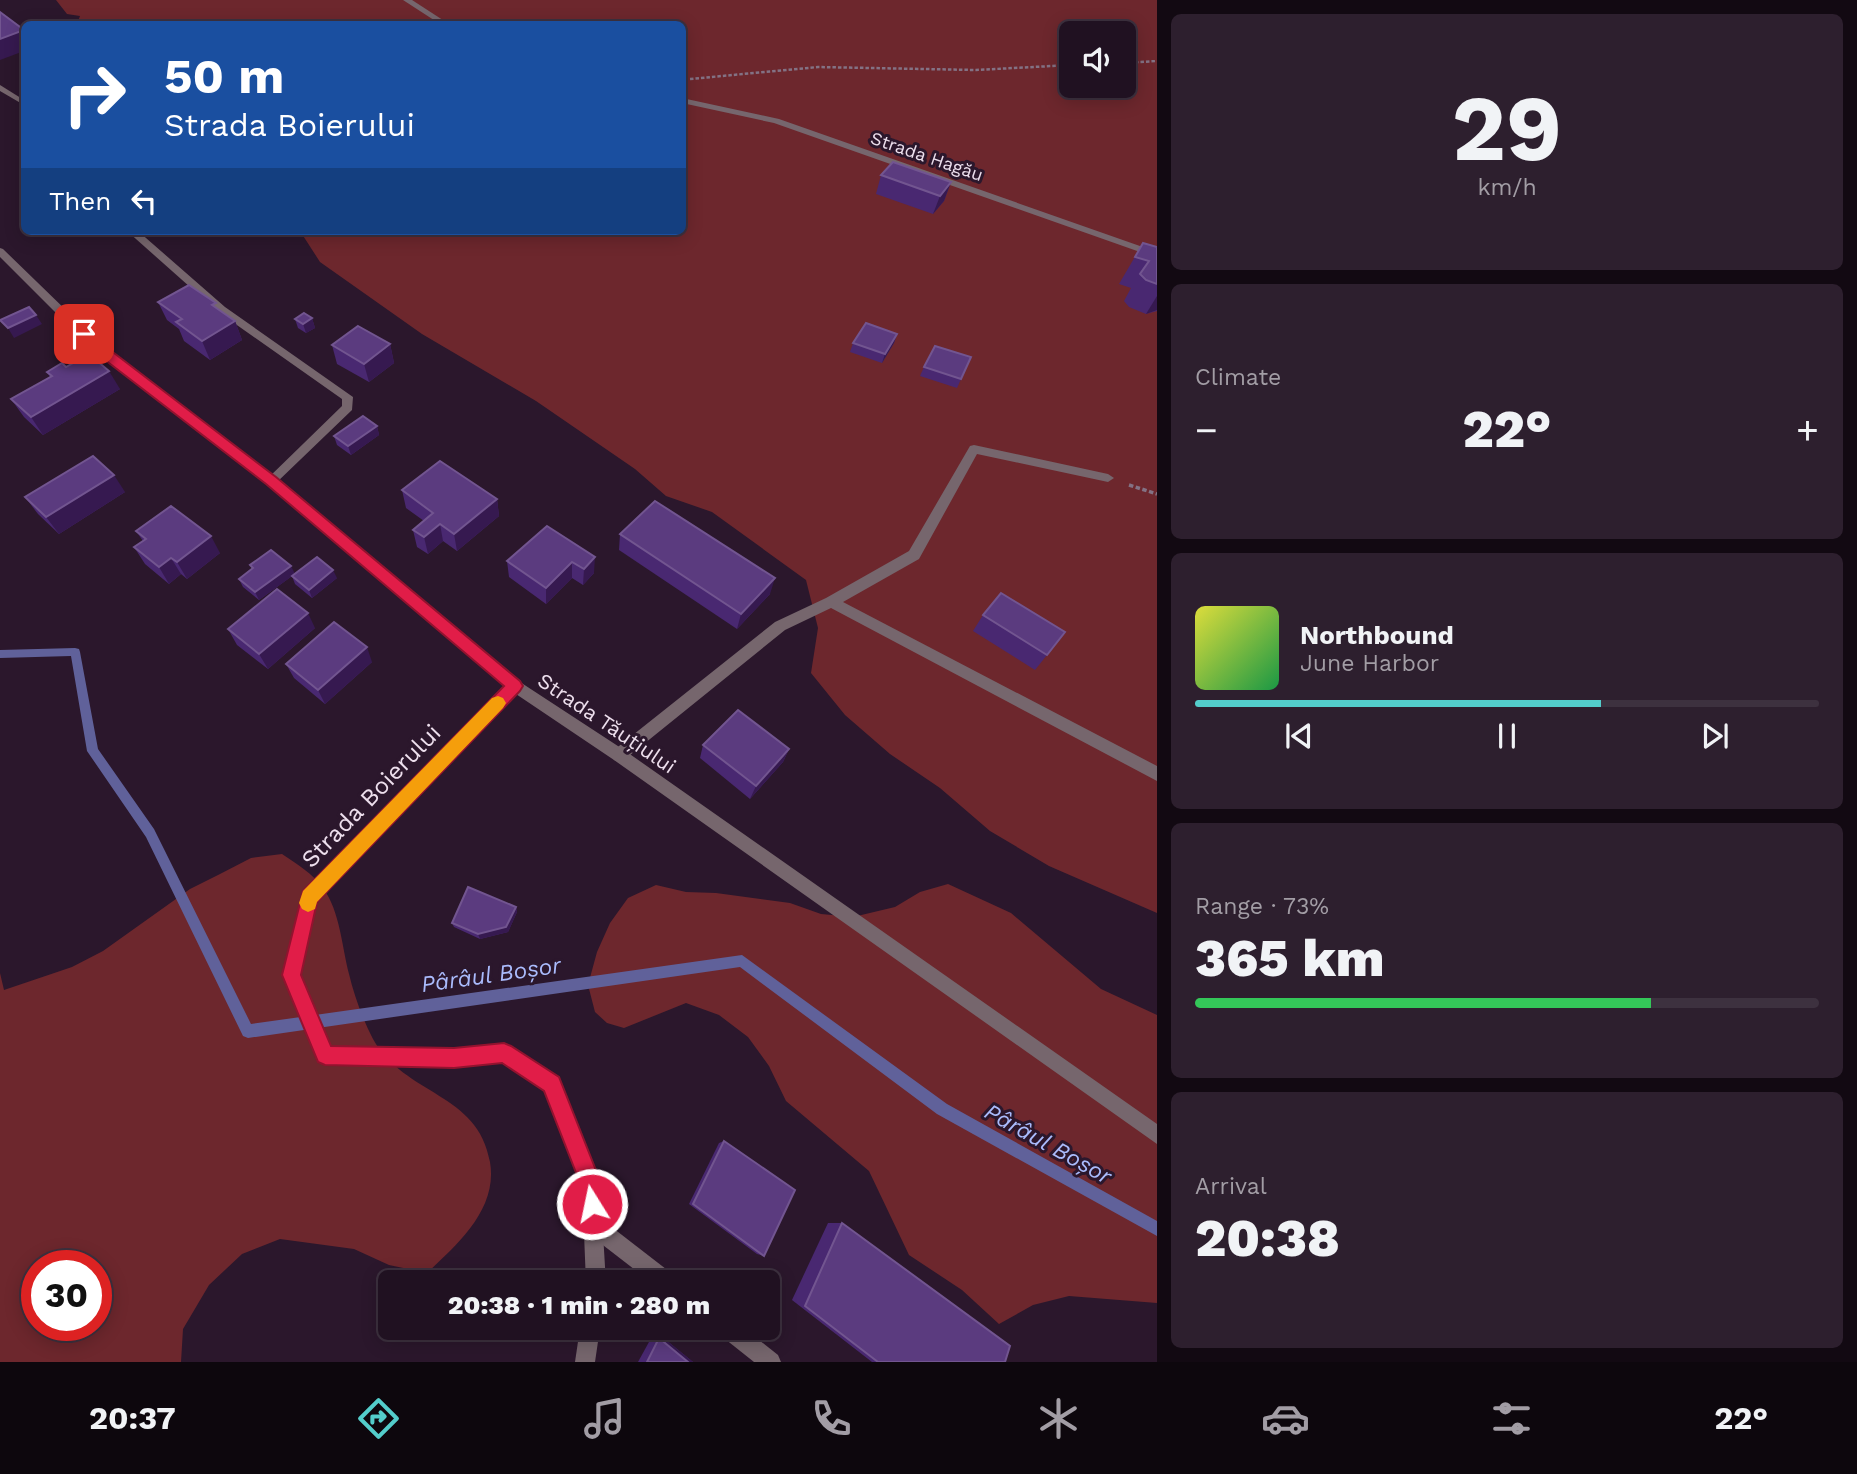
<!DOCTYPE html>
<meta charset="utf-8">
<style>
:root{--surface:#201121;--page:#2d1f2e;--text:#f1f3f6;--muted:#a29da5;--line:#3d313f;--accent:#53cdcb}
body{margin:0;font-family:"Work Sans",sans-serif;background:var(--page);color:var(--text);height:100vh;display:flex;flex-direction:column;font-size:26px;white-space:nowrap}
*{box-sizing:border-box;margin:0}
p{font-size:23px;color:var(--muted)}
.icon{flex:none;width:38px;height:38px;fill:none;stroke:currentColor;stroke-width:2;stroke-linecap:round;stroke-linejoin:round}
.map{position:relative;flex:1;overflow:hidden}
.details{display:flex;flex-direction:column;gap:14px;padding:14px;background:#120912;width:700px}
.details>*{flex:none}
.hud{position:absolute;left:21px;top:21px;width:665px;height:214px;border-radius:10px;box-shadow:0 4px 18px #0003,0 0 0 2px var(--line);background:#1a4fa0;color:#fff;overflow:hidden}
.tools{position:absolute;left:1059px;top:21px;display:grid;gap:14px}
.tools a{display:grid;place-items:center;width:77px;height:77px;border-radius:10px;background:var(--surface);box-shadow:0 4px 18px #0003,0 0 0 2px var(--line);font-size:35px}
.speed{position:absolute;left:21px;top:1250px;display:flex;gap:14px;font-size:35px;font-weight:700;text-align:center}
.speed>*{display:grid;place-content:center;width:91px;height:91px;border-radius:50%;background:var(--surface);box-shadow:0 4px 18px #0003,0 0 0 2px var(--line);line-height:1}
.speed .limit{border:10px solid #d22;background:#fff;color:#111}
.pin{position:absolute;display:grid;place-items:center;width:60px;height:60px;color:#fff;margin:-30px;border-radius:14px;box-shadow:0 4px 10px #0006}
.me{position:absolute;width:77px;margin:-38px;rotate:350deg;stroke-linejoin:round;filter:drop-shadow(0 0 5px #0008)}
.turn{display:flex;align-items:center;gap:24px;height:147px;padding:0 28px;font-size:32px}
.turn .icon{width:91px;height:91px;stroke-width:2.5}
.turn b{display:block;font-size:49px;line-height:60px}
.then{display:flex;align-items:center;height:66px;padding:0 28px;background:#0003;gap:14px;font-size:26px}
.big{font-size:52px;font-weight:800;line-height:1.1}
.details .widget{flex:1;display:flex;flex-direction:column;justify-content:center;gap:10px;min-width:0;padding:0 24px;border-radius:10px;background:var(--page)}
.details .dial{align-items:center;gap:0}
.dial b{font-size:91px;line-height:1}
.song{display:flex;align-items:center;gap:21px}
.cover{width:84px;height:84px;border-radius:10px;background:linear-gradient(135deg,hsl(60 70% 55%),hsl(140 70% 35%))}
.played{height:7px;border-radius:4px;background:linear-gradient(90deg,var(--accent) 65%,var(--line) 65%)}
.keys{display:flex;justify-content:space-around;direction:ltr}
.heat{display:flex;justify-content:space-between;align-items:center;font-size:38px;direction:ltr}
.charge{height:10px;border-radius:5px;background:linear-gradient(90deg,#34c759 73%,var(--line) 0)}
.trip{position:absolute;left:378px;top:1270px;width:402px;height:70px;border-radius:10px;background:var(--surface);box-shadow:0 4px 18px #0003,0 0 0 2px var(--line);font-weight:800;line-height:70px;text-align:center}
.menu{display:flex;height:112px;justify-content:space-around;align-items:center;background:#0d070d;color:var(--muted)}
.menu .icon{width:49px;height:49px}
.menu .active{color:var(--accent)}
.menu b{font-size:32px;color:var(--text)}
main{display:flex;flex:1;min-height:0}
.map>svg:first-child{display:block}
.green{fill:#6d272d;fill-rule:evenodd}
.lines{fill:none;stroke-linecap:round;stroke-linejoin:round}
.stream{fill:#60619a;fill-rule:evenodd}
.path-far1{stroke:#837284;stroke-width:2.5;stroke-dasharray:3.5 2;stroke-linecap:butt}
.path{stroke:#837284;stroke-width:3.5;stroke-dasharray:4.5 2.5;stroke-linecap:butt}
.service{fill:#76666d;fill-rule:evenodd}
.minor{fill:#76666d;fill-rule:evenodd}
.tertiary{fill:#76666d;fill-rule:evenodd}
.wall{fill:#492871}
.shaded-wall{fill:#361950}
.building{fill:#5b3b7f;stroke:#725590;stroke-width:2}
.route{fill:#e11d48;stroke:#92132f;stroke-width:2}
.slow{fill:#f59e0b}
.labels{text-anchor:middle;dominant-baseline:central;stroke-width:6;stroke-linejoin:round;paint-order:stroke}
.far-street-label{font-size:18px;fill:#eddfed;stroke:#2b172c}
.street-label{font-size:21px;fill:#eddfed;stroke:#2b172c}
.water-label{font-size:23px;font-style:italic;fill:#aabbfc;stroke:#2b172c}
.near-street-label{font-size:24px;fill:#eddfed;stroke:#2b172c}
</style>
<main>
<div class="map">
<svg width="1157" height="1362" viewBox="0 0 1157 1362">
<rect width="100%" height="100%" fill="#2b172c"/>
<g class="green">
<path d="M 56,0 L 1157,0 L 1157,913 L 1049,866 L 990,831 L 940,788 L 890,754 L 845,715 L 811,673 L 818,628 L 806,580 L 712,512 L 666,496 L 635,469 L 536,401 L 422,334 L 320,262 L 300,231 L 682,231 L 682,24 L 77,24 L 80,16 L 67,14 ZM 1071,33 L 1124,33 L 1124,86 L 1071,86 Z"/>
<path d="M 282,854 C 297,864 312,873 323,888 C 340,911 342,947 349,974 C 354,995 363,1020 373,1039 C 405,1096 478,1092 490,1162 C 498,1209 458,1244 427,1273 L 389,1265 L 354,1249 L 280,1239 L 242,1254 L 209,1285 L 183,1329 L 181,1362 L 0,1362 L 0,973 L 4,990 L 72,967 L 103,951 L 190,889 L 220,874 L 251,858 ZM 37,1265 L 96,1265 L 96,1325 L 37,1325 Z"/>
<path d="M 948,884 L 1011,913 L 1101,989 L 1157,1015 L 1157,1303 L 1069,1296 L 1033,1305 L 999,1324 L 962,1290 L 909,1255 L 869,1171 L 786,1101 L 769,1066 L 748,1037 L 719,1015 L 686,1003 L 624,1028 L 607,1023 L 595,1012 L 588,985 L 597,952 L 610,923 L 628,898 L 656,885 L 686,892 L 716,893 L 790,903 L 821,914 L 853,917 L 895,907 L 920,892 Z"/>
</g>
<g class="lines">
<path class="stream" d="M 75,648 L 79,649 L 80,652 L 98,749 L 154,829 L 251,1024 L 742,955 L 947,1104 L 1157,1221 L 1157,1236 L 937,1114 L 740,967 L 248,1038 L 243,1036 L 146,837 L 87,751 L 71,656 L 0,658 L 0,650 Z"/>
<g class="path-far1">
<path d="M 1124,63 L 1157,61"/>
<path d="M 690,79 L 818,67 L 976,70 L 1071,65"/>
</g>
<path class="path" d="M 1129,485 L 1157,494"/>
<g class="service">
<path d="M 593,1215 L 600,1218 L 675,1276 L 678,1283 L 652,1283 L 586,1232 L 583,1225 L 586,1218 Z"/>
<path d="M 717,1328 L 744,1328 L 778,1355 L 781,1362 L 754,1362 L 720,1335 Z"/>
</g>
<g class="minor">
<path d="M 403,0 L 412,0 L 449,24 L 440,24 Z"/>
<path d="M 0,85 L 24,100 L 24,105 L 0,91 Z"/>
<path d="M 682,98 L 779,119 L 1157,252 L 1157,258 L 774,123 L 682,103 Z"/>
<path d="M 127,231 L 138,231 L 225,307 L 353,397 L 352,410 L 275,484 L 267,484 L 265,481 L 342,406 L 342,399 L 217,311 Z"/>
<path d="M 974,445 L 1108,474 L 1114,478 L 1108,482 L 977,454 L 919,559 L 843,602 L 1157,766 L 1157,781 L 831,608 L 785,630 L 624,760 L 619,762 L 614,760 L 612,755 L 614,750 L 775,622 L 826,598 L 909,551 L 970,446 Z"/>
<path d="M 515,680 L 520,682 L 522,686 L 520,690 L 316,901 L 299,975 L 330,1046 L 454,1049 L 504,1044 L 558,1078 L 600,1183 L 606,1283 L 586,1283 L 582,1183 L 545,1090 L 502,1062 L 454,1067 L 325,1064 L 319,1061 L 283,975 L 303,891 L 510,682 Z"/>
<path d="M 580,1328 L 600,1328 L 595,1362 L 575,1362 Z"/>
</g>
<path class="tertiary" d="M 0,248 L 3,249 L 104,347 L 275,478 L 520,682 L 624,750 L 1157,1124 L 1157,1144 L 614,760 L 510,690 L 267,484 L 96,353 L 0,257 Z"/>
</g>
<g class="wall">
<path d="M 881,175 L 951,182 L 944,201 L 933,214 L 876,194 Z"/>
<path d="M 1143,243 L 1157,247 L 1157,311 L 1146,314 L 1129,307 L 1124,301 L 1131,288 L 1119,284 Z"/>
<path d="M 158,302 L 218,310 L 235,321 L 242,340 L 210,360 L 184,341 L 179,329 L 167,320 Z"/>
<path d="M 312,318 L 315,328 L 306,333 L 298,328 L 295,319 Z"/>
<path d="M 897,334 L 894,343 L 882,363 L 850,352 L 853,343 Z"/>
<path d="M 390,344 L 394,363 L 369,382 L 337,364 L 332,345 Z"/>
<path d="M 971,357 L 957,388 L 920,376 L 924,367 Z"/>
<path d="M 66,367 L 120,389 L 43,435 L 24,417 L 11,399 L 50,377 L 47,372 Z"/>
<path d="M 377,426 L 379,435 L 351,455 L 337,445 L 334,436 Z"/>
<path d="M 402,490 L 497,499 L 499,516 L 457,551 L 443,541 L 428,554 L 417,547 L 413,530 L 424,521 L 406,508 Z"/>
<path d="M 125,492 L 59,534 L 38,514 L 25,497 Z"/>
<path d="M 547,526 L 594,573 L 583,585 L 572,578 L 546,604 L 509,577 L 507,561 Z"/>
<path d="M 136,531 L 220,553 L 187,579 L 181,574 L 169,584 L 145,564 L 134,547 L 143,541 Z"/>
<path d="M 620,534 L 770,594 L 737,629 L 619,550 Z"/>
<path d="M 250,565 L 294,574 L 337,578 L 312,598 L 295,584 L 292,576 L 259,600 L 243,587 L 239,579 L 252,569 Z"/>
<path d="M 983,615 L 1047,655 L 1035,670 L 973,631 Z"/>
<path d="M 315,628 L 268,669 L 237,645 L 228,629 Z"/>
<path d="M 372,662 L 325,704 L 294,678 L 286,664 Z"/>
<path d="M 703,745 L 789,749 L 783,762 L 750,799 L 700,758 Z"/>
<path d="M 516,907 L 517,912 L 508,932 L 480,939 L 454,927 L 452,923 Z"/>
<path d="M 724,1141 L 764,1256 L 757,1254 L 689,1204 L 719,1143 Z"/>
<path d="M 828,1223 L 842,1223 L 1005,1362 L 872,1362 L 792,1300 Z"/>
<path d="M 655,1331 L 693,1362 L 638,1362 Z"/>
</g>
<g class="shaded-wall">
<path d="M 24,30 L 24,51 L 0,60 L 0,39 Z"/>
<path d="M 951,182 L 944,201 L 933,214 L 940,196 Z"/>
<path d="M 1157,296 L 1157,310 L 1146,314 Z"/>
<path d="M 36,315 L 42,324 L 14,338 L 8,328 Z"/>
<path d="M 312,318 L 315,328 L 306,333 L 303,324 Z"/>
<path d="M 235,321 L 242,340 L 210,360 L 202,341 Z"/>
<path d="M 897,334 L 894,343 L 882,363 L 885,354 Z"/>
<path d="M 390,344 L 394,363 L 369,382 L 364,364 Z"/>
<path d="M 109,371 L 120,389 L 43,435 L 31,417 Z"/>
<path d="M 377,426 L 379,435 L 351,455 L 348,446 Z"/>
<path d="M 114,475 L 125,492 L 59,534 L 46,517 Z"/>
<path d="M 497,499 L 499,516 L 457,551 L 454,534 Z"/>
<path d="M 440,524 L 443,541 L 428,554 L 424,537 Z"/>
<path d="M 211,536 L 220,553 L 187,579 L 177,562 Z"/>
<path d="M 595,557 L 594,573 L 583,585 L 584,569 Z"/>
<path d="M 171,558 L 181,574 L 169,584 L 159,567 Z"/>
<path d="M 572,562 L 572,578 L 546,604 L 546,588 Z"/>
<path d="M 291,566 L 295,574 L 259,600 L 255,592 Z"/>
<path d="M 333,570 L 337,578 L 312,598 L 309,590 Z"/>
<path d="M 775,578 L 770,594 L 737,629 L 741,614 Z"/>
<path d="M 308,613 L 315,628 L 268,669 L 259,654 Z"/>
<path d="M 367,647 L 372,662 L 325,704 L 318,690 Z"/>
<path d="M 789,749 L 783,762 L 750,799 L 756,786 Z"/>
<path d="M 516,907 L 517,912 L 508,932 L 480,939 L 478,934 Z"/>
<path d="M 655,1331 L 693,1362 L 688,1362 L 659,1338 Z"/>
</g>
<g class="building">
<path d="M 0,12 L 24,30 L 0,39 Z"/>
<path d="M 893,162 L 951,182 L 940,196 L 881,175 Z"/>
<path d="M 1143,243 L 1157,247 L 1157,284 L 1146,280 L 1140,274 L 1149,261 L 1135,257 Z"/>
<path d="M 189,285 L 216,303 L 212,305 L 235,321 L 202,341 L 176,322 L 182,319 L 158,302 Z"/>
<path d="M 29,307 L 36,315 L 8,328 L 0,320 Z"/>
<path d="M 304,313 L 312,318 L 303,324 L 295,319 Z"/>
<path d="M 866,323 L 897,334 L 885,354 L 853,343 Z"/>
<path d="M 358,326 L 390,344 L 364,364 L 332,345 Z"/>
<path d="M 935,346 L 971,357 L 961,379 L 924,367 Z"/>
<path d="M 89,354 L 109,371 L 31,417 L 11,399 L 52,376 L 47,372 L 62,363 L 66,367 Z"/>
<path d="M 363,416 L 377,426 L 348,446 L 334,436 Z"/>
<path d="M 93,456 L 114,475 L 46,517 L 25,497 Z"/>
<path d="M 440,461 L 497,499 L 454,534 L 440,524 L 424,537 L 413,530 L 433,513 L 402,490 Z"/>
<path d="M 655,501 L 775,578 L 741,614 L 620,534 Z"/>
<path d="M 171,506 L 211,536 L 177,562 L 171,558 L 159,567 L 134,547 L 146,539 L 136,531 Z"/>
<path d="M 547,526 L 595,557 L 584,569 L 572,562 L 546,588 L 507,561 Z"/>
<path d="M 271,550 L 291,566 L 255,592 L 239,579 L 253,568 L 250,565 Z"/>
<path d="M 317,557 L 333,570 L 309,590 L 292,576 Z"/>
<path d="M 277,589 L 308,613 L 259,654 L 228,629 Z"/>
<path d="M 1001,593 L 1065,632 L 1047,655 L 983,615 Z"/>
<path d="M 334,622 L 367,647 L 318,690 L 286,664 Z"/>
<path d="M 738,710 L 789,749 L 756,786 L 703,745 Z"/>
<path d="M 468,887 L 516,907 L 506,927 L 478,934 L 452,923 Z"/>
<path d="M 724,1141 L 795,1190 L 764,1256 L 693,1204 Z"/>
<path d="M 842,1223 L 1010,1346 L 1005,1362 L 878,1362 L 805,1306 Z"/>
<path d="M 659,1338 L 688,1362 L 647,1362 Z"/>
</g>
<path class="route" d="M 84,330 L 276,477 L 520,681 L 523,686 L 520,691 L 317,902 L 301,975 L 331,1046 L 454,1048 L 504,1043 L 511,1046 L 559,1077 L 601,1183 L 602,1204 L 599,1211 L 592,1214 L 584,1211 L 580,1183 L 544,1091 L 502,1063 L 454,1068 L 325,1065 L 318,1062 L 282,975 L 303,891 L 504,686 L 266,484 L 96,353 L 78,334 Z"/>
<path class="slow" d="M 498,696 L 503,698 L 506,703 L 503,708 L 317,902 L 315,909 L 308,912 L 302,909 L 299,903 L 303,891 L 492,698 Z"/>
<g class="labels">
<g class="far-street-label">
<text transform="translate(927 156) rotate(19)">Strada Hagău</text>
</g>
<g class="street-label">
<text transform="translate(607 723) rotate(34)">Strada Tăuțiului</text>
</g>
<g class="water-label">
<text transform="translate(491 975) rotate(-8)">Pârâul Boșor</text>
<text transform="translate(1048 1144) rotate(29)">Pârâul Boșor</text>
</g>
<g class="near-street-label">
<text transform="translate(371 796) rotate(-46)">Strada Boierului</text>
</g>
</g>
</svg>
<div class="tools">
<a><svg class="icon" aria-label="sound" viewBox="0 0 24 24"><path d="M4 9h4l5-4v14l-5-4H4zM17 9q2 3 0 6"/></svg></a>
</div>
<div class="speed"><div class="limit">30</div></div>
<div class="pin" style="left:84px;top:334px;background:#d93025"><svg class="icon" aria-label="arrive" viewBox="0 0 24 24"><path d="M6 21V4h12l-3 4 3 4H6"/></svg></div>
<svg class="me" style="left:592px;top:1204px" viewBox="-20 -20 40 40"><circle r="17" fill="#e11d48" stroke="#fff" stroke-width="3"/><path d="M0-11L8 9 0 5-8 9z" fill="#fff"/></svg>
<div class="trip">20:38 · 1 min · 280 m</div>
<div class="hud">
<div class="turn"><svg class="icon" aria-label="right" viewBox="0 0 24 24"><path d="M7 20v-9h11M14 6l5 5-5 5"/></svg><div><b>50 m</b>Strada Boierului</div></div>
<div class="then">Then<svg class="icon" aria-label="left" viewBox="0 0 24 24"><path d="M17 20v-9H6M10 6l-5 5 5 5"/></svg></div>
</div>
</div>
<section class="details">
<div class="widget dial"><b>29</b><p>km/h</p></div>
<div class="widget"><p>Climate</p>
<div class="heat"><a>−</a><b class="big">22°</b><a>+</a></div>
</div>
<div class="widget">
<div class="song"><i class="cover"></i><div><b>Northbound</b><p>June Harbor</p></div></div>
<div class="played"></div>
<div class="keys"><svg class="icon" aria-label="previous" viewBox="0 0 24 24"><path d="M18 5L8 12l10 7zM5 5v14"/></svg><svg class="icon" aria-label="pause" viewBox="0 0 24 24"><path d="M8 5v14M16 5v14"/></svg><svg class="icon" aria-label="next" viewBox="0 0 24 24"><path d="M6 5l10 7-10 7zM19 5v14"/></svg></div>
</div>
<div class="widget"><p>Range · 73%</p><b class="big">365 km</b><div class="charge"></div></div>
<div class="widget"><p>Arrival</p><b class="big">20:38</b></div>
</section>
</main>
<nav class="menu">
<b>20:37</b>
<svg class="icon active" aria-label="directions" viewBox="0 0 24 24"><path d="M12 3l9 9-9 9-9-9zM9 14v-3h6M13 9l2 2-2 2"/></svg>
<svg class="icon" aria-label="music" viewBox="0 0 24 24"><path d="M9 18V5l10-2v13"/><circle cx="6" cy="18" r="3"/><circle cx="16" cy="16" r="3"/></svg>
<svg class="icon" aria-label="phone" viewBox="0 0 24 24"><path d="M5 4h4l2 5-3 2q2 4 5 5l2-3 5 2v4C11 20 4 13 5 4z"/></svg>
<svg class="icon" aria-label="climate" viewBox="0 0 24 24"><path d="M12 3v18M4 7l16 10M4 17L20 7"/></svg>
<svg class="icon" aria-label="car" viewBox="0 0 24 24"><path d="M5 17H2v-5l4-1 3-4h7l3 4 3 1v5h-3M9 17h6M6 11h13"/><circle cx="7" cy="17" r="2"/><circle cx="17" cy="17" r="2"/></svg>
<svg class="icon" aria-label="filters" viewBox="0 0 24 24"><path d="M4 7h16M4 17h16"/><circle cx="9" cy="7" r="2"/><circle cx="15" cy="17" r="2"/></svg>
<b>22°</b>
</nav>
